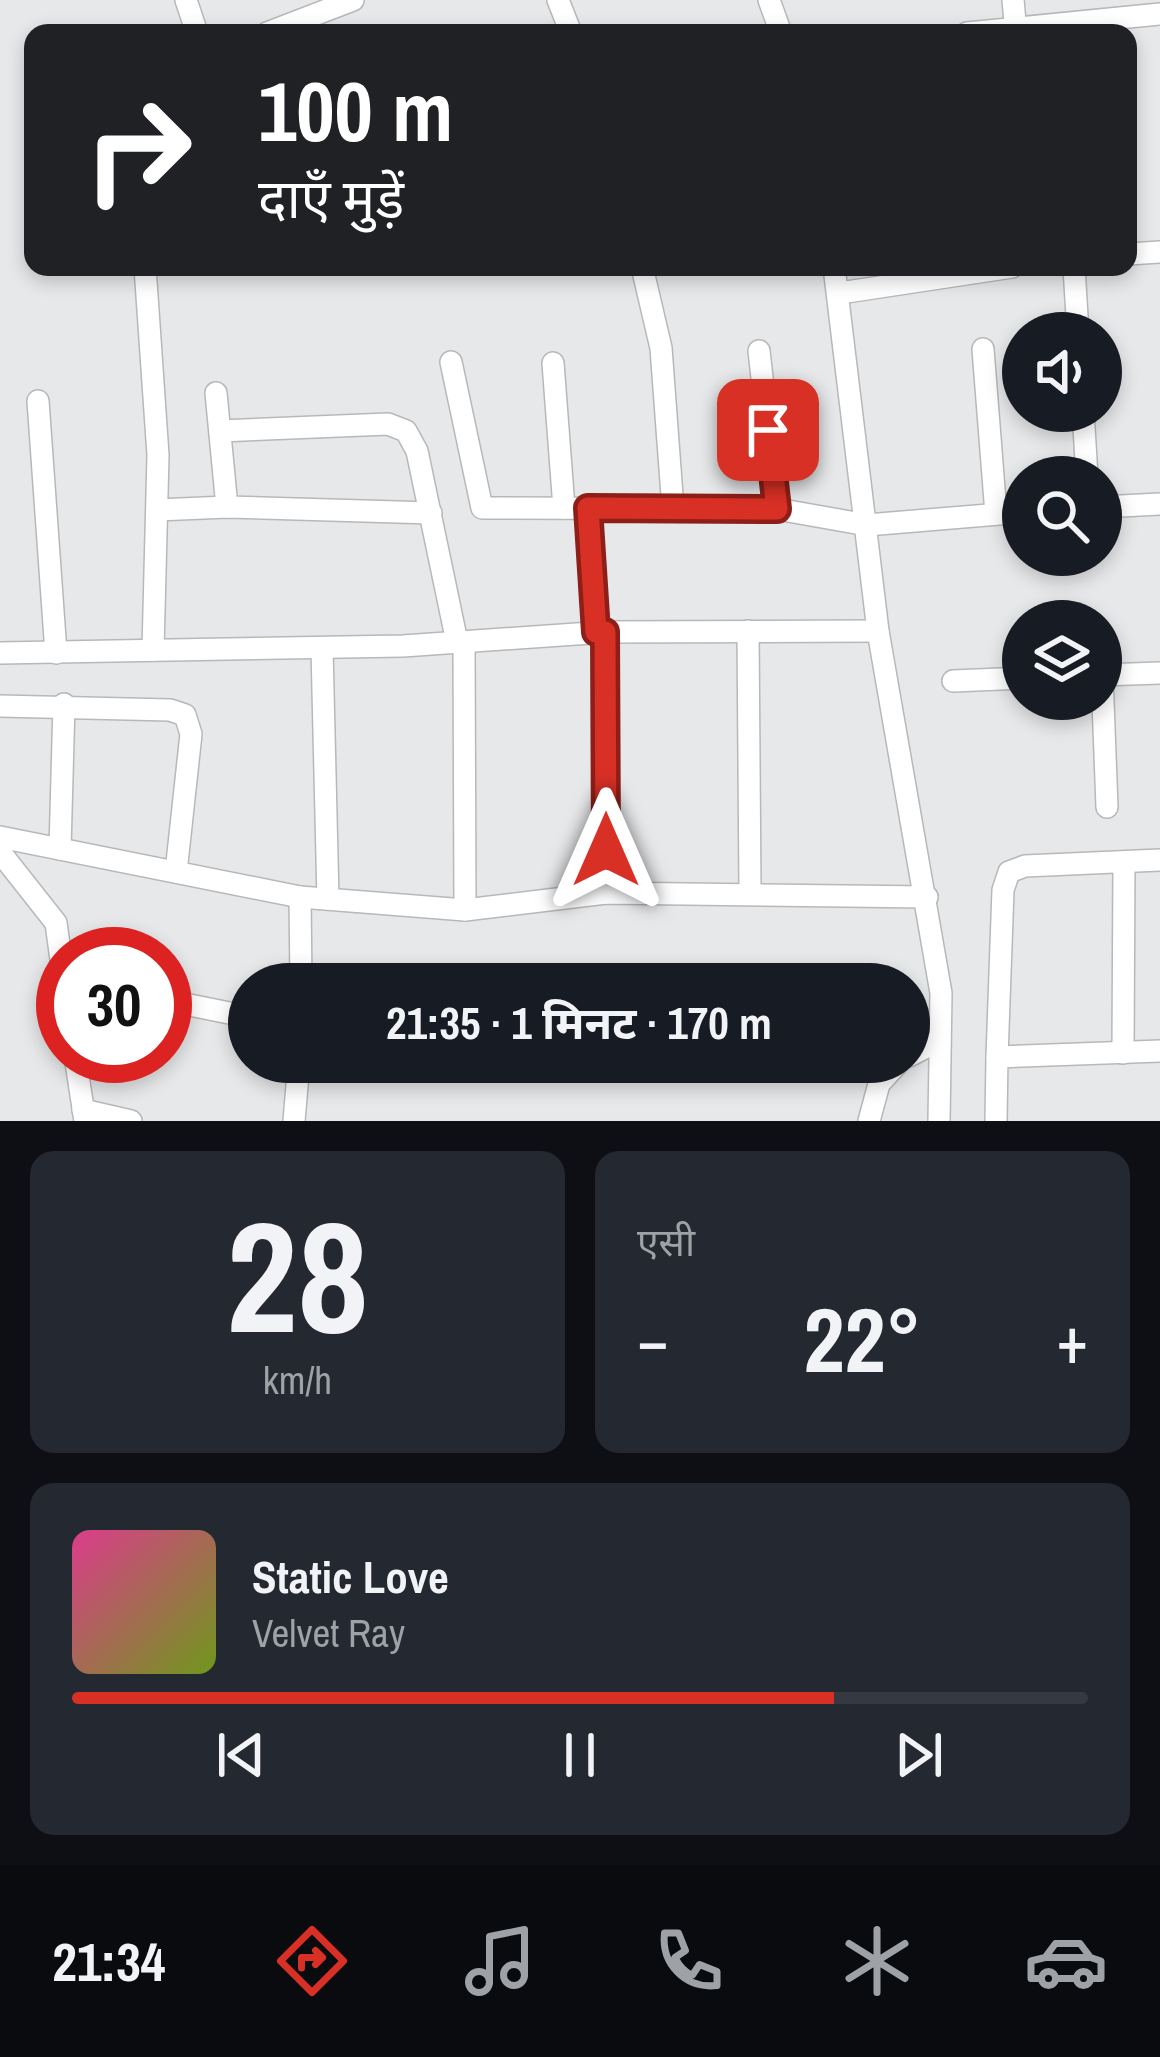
<!DOCTYPE html>
<html lang="hi">
<meta charset="utf-8">
<style>
:root{--surface:#171b24;--page:#242831;--text:#f1f3f6;--muted:#9ea1a6;--line:#363941;--accent:#d93025}
body{margin:0;font-family:"Archivo Narrow","Noto Sans Devanagari",sans-serif;background:var(--page);color:var(--text);height:100vh;display:flex;flex-direction:column;font-size:45px;white-space:nowrap}
*{box-sizing:border-box;margin:0}
p{font-size:39px;color:var(--muted)}
.icon{flex:none;width:66px;height:66px;fill:none;stroke:currentColor;stroke-width:2;stroke-linecap:round;stroke-linejoin:round}
.map{position:relative;height:1121px;overflow:hidden}
.panel{display:flex;flex-direction:column;gap:30px;padding:30px;background:#0d0f14;flex:1}
.panel>*{flex:none}
.banner{position:absolute;left:24px;top:24px;width:1113px;height:252px;border-radius:24px;box-shadow:0 6px 18px #0003;background:#202124;color:#fff;overflow:hidden}
.fabs{position:absolute;left:1002px;top:312px;display:grid;gap:24px}
.fabs a{display:grid;place-items:center;width:120px;height:120px;border-radius:50%;background:var(--surface);box-shadow:0 6px 18px #0003;font-size:60px}
.speed{position:absolute;left:36px;top:927px;display:flex;gap:24px;font-size:60px;font-weight:700;text-align:center}
.speed>*{display:grid;place-content:center;width:156px;height:156px;border-radius:50%;background:var(--surface);box-shadow:0 6px 18px #0003;line-height:1}
.speed .limit{border:18px solid #d22;background:#fff;color:#111}
.pin{position:absolute;display:grid;place-items:center;width:102px;height:102px;color:#fff;margin:-51px;border-radius:24px;box-shadow:0 6px 18px #0006}
.me{position:absolute;width:132px;margin:-66px;rotate:0deg;stroke-linejoin:round;filter:drop-shadow(0 0 9px #0008)}
.turn{display:flex;align-items:center;gap:42px;height:252px;padding:0 36px;font-size:54px}
.turn .icon{width:156px;height:156px;stroke-width:2.5}
.turn b{display:block;font-size:84px;line-height:102px}
.big{font-size:90px;font-weight:700;line-height:1.1}
.panel .card{flex:1;display:flex;flex-direction:column;justify-content:center;gap:18px;min-width:0;padding:0 42px;border-radius:24px;background:var(--page)}
.panel .dial{align-items:center;gap:0}
.dial b{font-size:156px;line-height:1}
.song{display:flex;align-items:center;gap:36px}
.cover{width:144px;height:144px;border-radius:18px;background:linear-gradient(135deg,hsl(330 70% 55%),hsl(80 70% 35%))}
.played{height:12px;border-radius:6px;background:linear-gradient(90deg,var(--accent) 75%,var(--line) 75%)}
.keys{display:flex;justify-content:space-around;direction:ltr}
.heat{display:flex;justify-content:space-between;align-items:center;font-size:66px;direction:ltr}
.panel .tiles{flex:1;display:grid;gap:30px;grid-template-columns:1fr 1fr}
.card:last-child{grid-column:span 2}
.trip{position:absolute;left:228px;top:963px;width:702px;height:120px;border-radius:60px;background:var(--surface);box-shadow:0 6px 18px #0003;font-weight:700;line-height:120px;text-align:center}
.menu{display:flex;height:192px;justify-content:space-around;align-items:center;background:#090b0e;color:var(--muted)}
.menu .icon{width:84px;height:84px}
.menu .current{color:var(--accent)}
.menu b{font-size:54px;color:var(--text)}
.map>svg:first-child{display:block}
.lines{fill:none;stroke-linecap:round;stroke-linejoin:round}
.street-casing{stroke:#b7b8ba;stroke-width:24}
.street{stroke:#fff;stroke-width:21}
.route-casing{stroke:#8d1f18;stroke-width:30}
.route{stroke:#d93025;stroke-width:21}
</style>
<div class="map">
<svg width="1160" height="1121" viewBox="0 0 1160 1121">
<rect width="100%" height="100%" fill="#e7e8ea"/>
<g class="lines">
<g class="street-casing">
<g id="street">
<path d="M 186,0 L 197,33"/>
<path d="M 558,0 L 571,33"/>
<path d="M 769,0 L 781,33"/>
<path d="M 1013,0 L 1016,33"/>
<path d="M 267,33 L 353,0"/>
<path d="M 967,33 L 1160,14"/>
<path d="M 1128,254 L 1160,252"/>
<path d="M 145,267 L 158,455 L 153,650"/>
<path d="M 642,267 L 661,348 L 673,509"/>
<path d="M 834,267 L 878,631 L 941,993 L 939,1121"/>
<path d="M 1074,267 L 1078,333"/>
<path d="M 840,293 L 1012,267"/>
<path d="M 983,349 L 996,514"/>
<path d="M 759,351 L 777,509"/>
<path d="M 451,362 L 482,508 L 777,509 L 867,525 L 1023,512"/>
<path d="M 553,363 L 564,508"/>
<path d="M 216,393 L 227,507"/>
<path d="M 38,401 L 56,653"/>
<path d="M 1083,411 L 1087,477"/>
<path d="M 220,431 L 388,424 L 406,431 L 417,451 L 457,642"/>
<path d="M 1101,507 L 1160,504"/>
<path d="M 588,509 L 596,632"/>
<path d="M 157,510 L 227,507 L 431,513"/>
<path d="M 748,631 L 750,891"/>
<path d="M 605,632 L 606,893"/>
<path d="M 464,642 L 465,910"/>
<path d="M 322,649 L 328,899"/>
<path d="M 0,653 L 403,646 L 605,632 L 878,631"/>
<path d="M 1101,675 L 1160,673"/>
<path d="M 1102,675 L 1107,807"/>
<path d="M 953,681 L 1023,678"/>
<path d="M 0,706 L 170,710 L 185,715 L 191,734 L 176,872"/>
<path d="M 0,837 L 300,897 L 465,910 L 606,893 L 927,897"/>
<path d="M 60,849 L 64,704"/>
<path d="M 0,852 L 56,923 L 63,974"/>
<path d="M 300,897 L 301,984"/>
<path d="M 165,1000 L 249,1017"/>
<path d="M 1123,1053 L 1124,862"/>
<path d="M 75,1056 L 85,1121"/>
<path d="M 909,1056 L 940,1040"/>
<path d="M 997,1057 L 1003,890 L 1009,872 L 1025,866 L 1160,860"/>
<path d="M 83,1110 L 131,1121"/>
<path d="M 294,1121 L 299,1062"/>
<path d="M 869,1121 L 879,1084 L 899,1062"/>
<path d="M 996,1121 L 997,1057 L 1160,1051"/>
</g>
</g>
<use href="#street" class="street"/>
</g>
<g class="lines">
<g class="route-casing">
<path id="route" d="M 606,850 L 605,632 L 596,632 L 588,508 L 777,509 L 768,430"/>
</g>
<use href="#route" class="route"/>
</g>
</svg>
<div class="fabs">
<a><svg class="icon" aria-label="sound" viewBox="0 0 24 24"><path d="M4 9h4l5-4v14l-5-4H4zM17 9q2 3 0 6"/></svg></a>
<a><svg class="icon" aria-label="search" viewBox="0 0 24 24"><circle cx="10" cy="10" r="6"/><path d="M15 15l6 6"/></svg></a>
<a><svg class="icon" aria-label="layers" viewBox="0 0 24 24"><path d="M12 4l9 5-9 5-9-5zM3 14l9 5 9-5"/></svg></a>
</div>
<div class="speed"><div class="limit">30</div></div>
<div class="pin" style="left:768px;top:430px;background:#d93025"><svg class="icon" aria-label="arrive" viewBox="0 0 24 24"><path d="M6 21V4h12l-3 4 3 4H6"/></svg></div>
<svg class="me" style="left:606px;top:850px" viewBox="-20 -20 40 40"><path d="M0-17L14 15 0 8-14 15z" fill="#d93025" stroke="#fff" stroke-width="4"/></svg>
<div class="trip">21:35 · 1 मिनट · 170 m</div>
<div class="banner">
<div class="turn"><svg class="icon" aria-label="right" viewBox="0 0 24 24"><path d="M7 20v-9h11M14 6l5 5-5 5"/></svg><div><b>100 m</b>दाएँ मुड़ें</div></div>
</div>
</div>
<section class="panel">
<div class="tiles">
<div class="card dial"><b>28</b><p>km/h</p></div>
<div class="card"><p>एसी</p>
<div class="heat"><a>−</a><b class="big">22°</b><a>+</a></div>
</div>
<div class="card">
<div class="song"><i class="cover"></i><div><b>Static Love</b><p>Velvet Ray</p></div></div>
<div class="played"></div>
<div class="keys"><svg class="icon" aria-label="previous" viewBox="0 0 24 24"><path d="M18 5L8 12l10 7zM5 5v14"/></svg><svg class="icon" aria-label="pause" viewBox="0 0 24 24"><path d="M8 5v14M16 5v14"/></svg><svg class="icon" aria-label="next" viewBox="0 0 24 24"><path d="M6 5l10 7-10 7zM19 5v14"/></svg></div>
</div>
</div>
</section>
<nav class="menu">
<b>21:34</b>
<svg class="icon current" aria-label="directions" viewBox="0 0 24 24"><path d="M12 3l9 9-9 9-9-9zM9 14v-3h6M13 9l2 2-2 2"/></svg>
<svg class="icon" aria-label="music" viewBox="0 0 24 24"><path d="M9 18V5l10-2v13"/><circle cx="6" cy="18" r="3"/><circle cx="16" cy="16" r="3"/></svg>
<svg class="icon" aria-label="phone" viewBox="0 0 24 24"><path d="M5 4h4l2 5-3 2q2 4 5 5l2-3 5 2v4C11 20 4 13 5 4z"/></svg>
<svg class="icon" aria-label="climate" viewBox="0 0 24 24"><path d="M12 3v18M4 7l16 10M4 17L20 7"/></svg>
<svg class="icon" aria-label="car" viewBox="0 0 24 24"><path d="M5 17H2v-5l4-1 3-4h7l3 4 3 1v5h-3M9 17h6M6 11h13"/><circle cx="7" cy="17" r="2"/><circle cx="17" cy="17" r="2"/></svg>
</nav>
